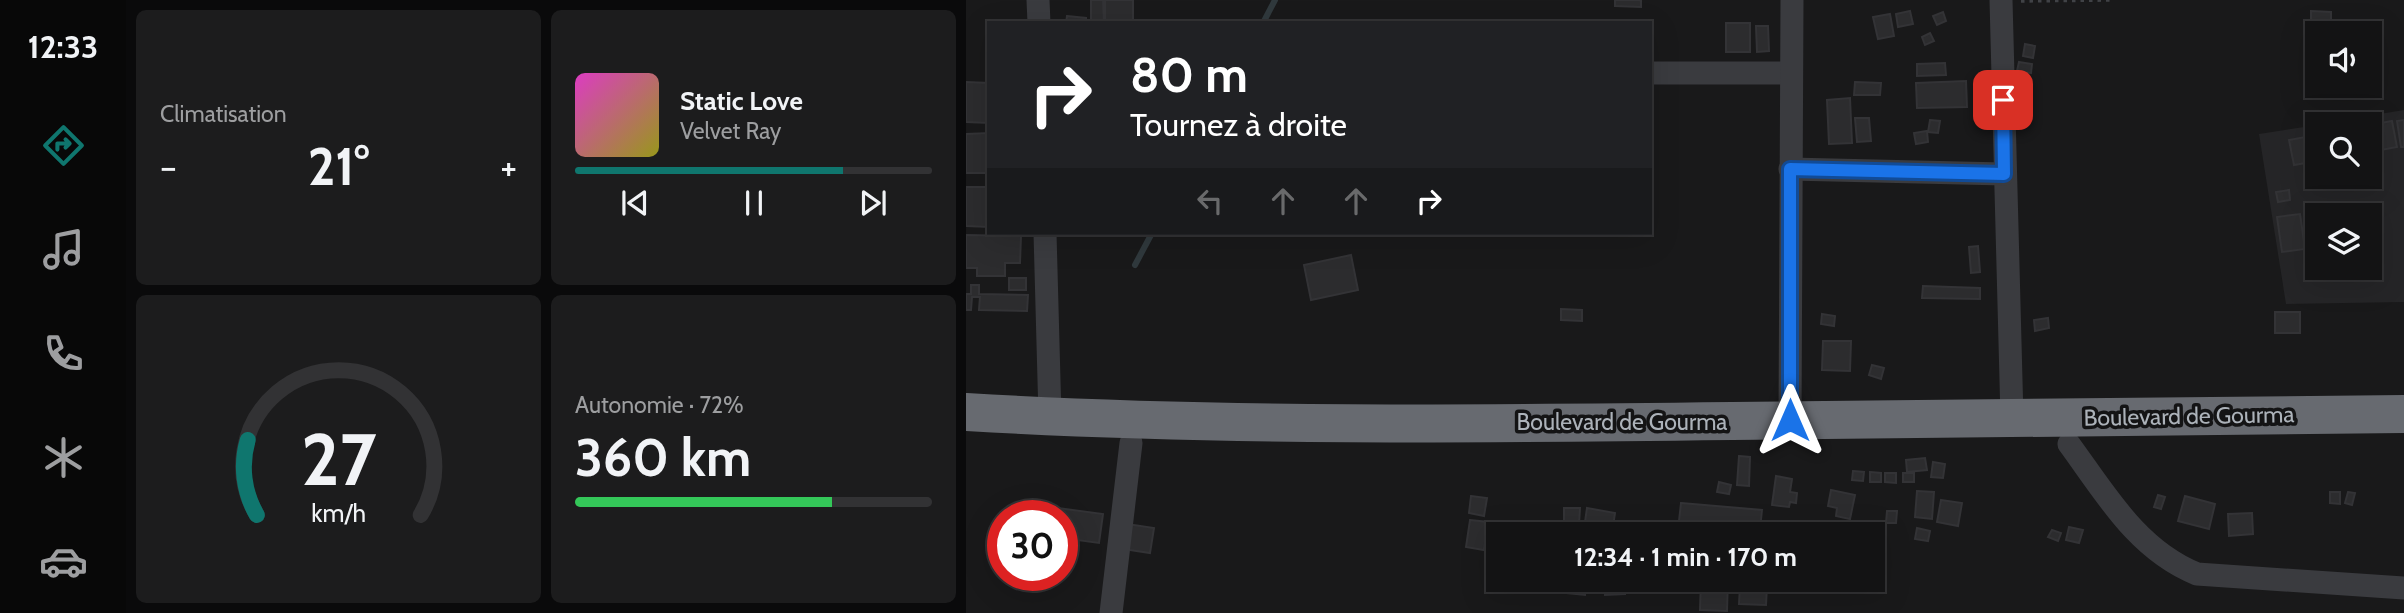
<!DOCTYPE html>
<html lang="fr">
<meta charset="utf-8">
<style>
:root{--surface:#131314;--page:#1c1c1d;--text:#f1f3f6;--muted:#9d9ea0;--line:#323234;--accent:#0f766e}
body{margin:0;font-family:Cabin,sans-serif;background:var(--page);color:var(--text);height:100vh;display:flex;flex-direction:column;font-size:26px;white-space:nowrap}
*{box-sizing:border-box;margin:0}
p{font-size:23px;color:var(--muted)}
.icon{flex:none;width:38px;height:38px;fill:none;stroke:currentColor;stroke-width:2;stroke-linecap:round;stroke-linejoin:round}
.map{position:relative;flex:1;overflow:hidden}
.sheet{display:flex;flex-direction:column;gap:10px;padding:10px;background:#0a0a0b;width:840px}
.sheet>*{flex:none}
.banner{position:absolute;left:21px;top:21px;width:665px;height:214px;border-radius:0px;box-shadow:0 7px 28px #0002,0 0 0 2px var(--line);background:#202124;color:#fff;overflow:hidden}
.tools{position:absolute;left:1339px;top:21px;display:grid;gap:14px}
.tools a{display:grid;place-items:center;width:77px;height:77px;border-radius:0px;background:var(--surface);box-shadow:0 7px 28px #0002,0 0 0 2px var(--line);font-size:35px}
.speed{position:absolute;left:21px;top:500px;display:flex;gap:14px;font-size:35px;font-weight:700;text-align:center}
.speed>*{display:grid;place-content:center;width:91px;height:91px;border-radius:50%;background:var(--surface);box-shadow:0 7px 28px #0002,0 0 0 2px var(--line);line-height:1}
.speed .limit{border:10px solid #d22;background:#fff;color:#111}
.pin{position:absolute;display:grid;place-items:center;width:60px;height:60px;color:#fff;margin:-30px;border-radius:14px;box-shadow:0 4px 10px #0006}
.me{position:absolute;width:77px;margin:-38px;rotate:0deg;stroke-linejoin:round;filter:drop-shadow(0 0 5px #0008)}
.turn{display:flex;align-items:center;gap:24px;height:147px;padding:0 28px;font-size:32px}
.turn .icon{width:91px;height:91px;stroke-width:2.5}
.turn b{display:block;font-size:49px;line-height:60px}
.lanes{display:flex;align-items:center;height:66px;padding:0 28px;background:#0003;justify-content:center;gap:35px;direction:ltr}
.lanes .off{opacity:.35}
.big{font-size:52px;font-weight:700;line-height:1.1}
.sheet .card{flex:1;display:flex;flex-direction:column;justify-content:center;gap:10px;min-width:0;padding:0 24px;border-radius:10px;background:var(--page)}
.sheet .dial{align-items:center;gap:0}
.dial svg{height:182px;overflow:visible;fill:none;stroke:var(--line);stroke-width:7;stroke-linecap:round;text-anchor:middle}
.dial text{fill:var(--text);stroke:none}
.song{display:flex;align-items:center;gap:21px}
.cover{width:84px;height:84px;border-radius:10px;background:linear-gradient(135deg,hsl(310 70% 55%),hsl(60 70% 35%))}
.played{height:7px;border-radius:4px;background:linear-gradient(90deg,var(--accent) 75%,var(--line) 75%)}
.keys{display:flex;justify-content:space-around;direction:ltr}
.heat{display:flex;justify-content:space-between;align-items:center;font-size:38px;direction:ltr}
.charge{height:10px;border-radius:5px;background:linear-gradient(90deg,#34c759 72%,var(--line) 0)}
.sheet .tiles{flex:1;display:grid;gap:10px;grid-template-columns:repeat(2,1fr)}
.trip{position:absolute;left:520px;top:522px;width:399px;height:70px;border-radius:0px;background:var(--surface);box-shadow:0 7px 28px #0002,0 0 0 2px var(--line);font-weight:700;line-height:70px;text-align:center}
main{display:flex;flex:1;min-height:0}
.tabs{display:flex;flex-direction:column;width:126px;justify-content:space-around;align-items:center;background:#080808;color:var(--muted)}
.tabs .icon{width:49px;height:49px}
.tabs .on{color:var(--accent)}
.tabs b{font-size:32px;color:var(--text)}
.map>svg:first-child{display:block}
.built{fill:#252527;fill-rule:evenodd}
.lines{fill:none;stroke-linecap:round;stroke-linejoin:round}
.stream{stroke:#30393d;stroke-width:6}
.building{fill:#2c2c2e;stroke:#333336;stroke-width:2}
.path{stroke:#404246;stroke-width:3.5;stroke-dasharray:3.5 5;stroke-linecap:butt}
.street{stroke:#3a3b3f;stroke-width:23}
.highway{stroke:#676a70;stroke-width:38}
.route-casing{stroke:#114b97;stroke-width:18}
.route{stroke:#1a73e8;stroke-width:12}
.labels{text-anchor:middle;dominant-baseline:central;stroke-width:7;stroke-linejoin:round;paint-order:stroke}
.street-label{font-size:23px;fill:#acb2b9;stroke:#141415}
</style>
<main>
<nav class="tabs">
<b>12:33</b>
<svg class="icon on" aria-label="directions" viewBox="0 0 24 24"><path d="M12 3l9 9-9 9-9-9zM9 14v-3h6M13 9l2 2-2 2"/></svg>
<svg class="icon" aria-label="music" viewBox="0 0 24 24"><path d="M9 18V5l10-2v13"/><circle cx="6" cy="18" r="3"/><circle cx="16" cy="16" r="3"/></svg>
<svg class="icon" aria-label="phone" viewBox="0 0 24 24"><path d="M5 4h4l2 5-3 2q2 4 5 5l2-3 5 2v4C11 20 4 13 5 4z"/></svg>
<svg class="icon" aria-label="climate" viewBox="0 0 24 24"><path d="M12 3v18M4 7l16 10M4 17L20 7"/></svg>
<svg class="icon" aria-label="car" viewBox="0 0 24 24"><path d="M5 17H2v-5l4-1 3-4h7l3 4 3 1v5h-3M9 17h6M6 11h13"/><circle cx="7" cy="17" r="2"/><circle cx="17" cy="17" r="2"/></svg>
</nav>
<section class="sheet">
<div class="tiles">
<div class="card"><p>Climatisation</p>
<div class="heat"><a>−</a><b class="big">21°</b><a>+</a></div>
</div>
<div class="card">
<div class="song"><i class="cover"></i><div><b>Static Love</b><p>Velvet Ray</p></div></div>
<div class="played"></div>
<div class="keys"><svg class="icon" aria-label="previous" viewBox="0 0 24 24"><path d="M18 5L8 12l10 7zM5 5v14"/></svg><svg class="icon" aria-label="pause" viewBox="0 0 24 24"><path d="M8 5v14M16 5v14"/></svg><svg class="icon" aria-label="next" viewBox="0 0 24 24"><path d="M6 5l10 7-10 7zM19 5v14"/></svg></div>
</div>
<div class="card dial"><svg viewBox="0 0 100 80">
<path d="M14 69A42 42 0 1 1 86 69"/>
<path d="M14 69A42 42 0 0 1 10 36" stroke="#0f766e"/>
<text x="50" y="56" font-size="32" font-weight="700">27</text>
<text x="50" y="72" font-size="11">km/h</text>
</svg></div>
<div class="card"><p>Autonomie · 72%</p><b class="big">360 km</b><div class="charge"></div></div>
</div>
</section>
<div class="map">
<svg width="1438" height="613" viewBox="0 0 1438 613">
<rect width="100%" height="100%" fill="#19191a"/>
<path class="built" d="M 1438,110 L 1438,302 L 1320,304 L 1293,134 L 1351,125 L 1351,177 L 1404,177 L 1404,124 L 1353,124 ZM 1351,215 L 1404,215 L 1404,268 L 1351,268 Z"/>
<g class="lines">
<g class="stream">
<path d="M 297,23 L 309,0"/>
<path d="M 169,265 L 186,233"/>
</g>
</g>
<g class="building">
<path d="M 125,0 L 137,0 L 138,23 L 125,23 Z"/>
<rect x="139" y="0" width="28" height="23"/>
<path d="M 649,0 L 675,0 L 675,7 L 649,6 Z"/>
<path d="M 944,11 L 947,24 L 932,27 L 930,14 Z"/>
<path d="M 1345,11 L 1365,12 L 1365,22 L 1345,21 Z"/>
<path d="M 977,12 L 980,21 L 971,25 L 967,16 Z"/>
<path d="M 924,14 L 928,36 L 912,39 L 907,17 Z"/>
<path d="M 101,16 L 120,18 L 120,23 L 100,23 Z"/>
<rect x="760" y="23" width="24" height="29"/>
<path d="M 790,26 L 802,26 L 803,51 L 791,52 Z"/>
<path d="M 964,33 L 968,41 L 959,45 L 956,37 Z"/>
<path d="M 1059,44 L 1069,46 L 1067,58 L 1057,56 Z"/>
<path d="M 1053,62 L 1066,64 L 1065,73 L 1051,71 Z"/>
<path d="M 979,63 L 980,75 L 951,76 L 951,64 Z"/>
<path d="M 1000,81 L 1001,107 L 951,108 L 950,83 Z"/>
<path d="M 0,82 L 23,83 L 23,123 L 0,122 Z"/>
<path d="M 889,82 L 915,83 L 914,95 L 888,95 Z"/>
<path d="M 884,98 L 886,143 L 863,144 L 861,100 Z"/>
<path d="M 889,118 L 903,118 L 905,141 L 891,142 Z"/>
<path d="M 964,120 L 974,121 L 972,133 L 962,132 Z"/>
<path d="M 1438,120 L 1438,147 L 1435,147 L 1431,121 Z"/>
<path d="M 1426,121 L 1431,147 L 1404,152 L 1404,125 Z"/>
<path d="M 961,131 L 962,142 L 950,144 L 948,133 Z"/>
<path d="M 23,133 L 23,173 L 0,173 L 0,134 Z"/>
<path d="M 1351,135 L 1351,161 L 1328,165 L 1323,140 Z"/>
<path d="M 0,187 L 23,187 L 23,227 L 0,226 Z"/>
<path d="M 1323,190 L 1324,200 L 1312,202 L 1310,192 Z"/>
<path d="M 1334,214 L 1339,249 L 1316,252 L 1311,217 Z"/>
<path d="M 0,235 L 55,236 L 54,263 L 39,263 L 39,276 L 11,276 L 11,268 L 0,268 Z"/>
<path d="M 1012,246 L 1014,272 L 1005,273 L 1003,247 Z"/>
<path d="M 385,255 L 392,290 L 345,300 L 338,265 Z"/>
<rect x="43" y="278" width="17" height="12"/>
<path d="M 5,285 L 13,285 L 13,294 L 62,295 L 61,311 L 13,310 L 14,297 L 6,297 L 5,310 L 0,310 L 0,294 L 5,294 Z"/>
<path d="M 957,286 L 1014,288 L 1014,299 L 956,298 Z"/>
<path d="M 595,309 L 616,310 L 616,321 L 595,320 Z"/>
<rect x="1309" y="312" width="25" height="21"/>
<path d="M 856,314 L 869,316 L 868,326 L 855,324 Z"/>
<path d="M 1082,318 L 1083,328 L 1069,331 L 1068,320 Z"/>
<path d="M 857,341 L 885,341 L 884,371 L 856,370 Z"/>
<path d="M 906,365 L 918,368 L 915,379 L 903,375 Z"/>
<path d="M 773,456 L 784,457 L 783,486 L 771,485 Z"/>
<path d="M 959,458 L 961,470 L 941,472 L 940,460 Z"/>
<path d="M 967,462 L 979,464 L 977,478 L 965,477 Z"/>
<path d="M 887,471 L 898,472 L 897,481 L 886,480 Z"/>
<path d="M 904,472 L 915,473 L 915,482 L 904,482 Z"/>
<path d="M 919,473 L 930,473 L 930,483 L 919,482 Z"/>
<rect x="937" y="473" width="11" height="9"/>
<path d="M 810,476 L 826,479 L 824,492 L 831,493 L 830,503 L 824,502 L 823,507 L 806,505 Z"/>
<path d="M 753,482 L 765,485 L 763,494 L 751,492 Z"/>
<path d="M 865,490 L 889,495 L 884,519 L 870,516 L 871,508 L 862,506 Z"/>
<path d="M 951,491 L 968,492 L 966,519 L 949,517 Z"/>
<path d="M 1364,492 L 1374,492 L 1374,504 L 1364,503 Z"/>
<path d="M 1382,492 L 1389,493 L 1386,505 L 1379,503 Z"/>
<path d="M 1192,495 L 1199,497 L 1195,509 L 1188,507 Z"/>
<path d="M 505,496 L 521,498 L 518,516 L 503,513 Z"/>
<path d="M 1219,496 L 1249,504 L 1243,529 L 1212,521 Z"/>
<path d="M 975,500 L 996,503 L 992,526 L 971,522 Z"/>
<path d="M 715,503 L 796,510 L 794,529 L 713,521 Z"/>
<path d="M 69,505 L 137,514 L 133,543 L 96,538 L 96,516 L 68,516 Z"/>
<path d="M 598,508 L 614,508 L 613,524 L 598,524 Z"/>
<path d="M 621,508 L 649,513 L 647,526 L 619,522 Z"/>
<path d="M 921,511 L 931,511 L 930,523 L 920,523 Z"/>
<path d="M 1286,513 L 1287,534 L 1263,536 L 1262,514 Z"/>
<path d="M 504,520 L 522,522 L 518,550 L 500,547 Z"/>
<path d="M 161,524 L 188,528 L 184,553 L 157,549 Z"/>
<path d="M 1103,527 L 1117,530 L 1113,543 L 1100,540 Z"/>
<path d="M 951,528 L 964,531 L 962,541 L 949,539 Z"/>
<path d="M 1086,530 L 1095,533 L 1092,541 L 1082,537 Z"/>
<path d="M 592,579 L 620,579 L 619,595 L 591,592 Z"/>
<path d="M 638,579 L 658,579 L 659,594 L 639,595 Z"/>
<path d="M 735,579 L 762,579 L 761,611 L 734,610 Z"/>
<path d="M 774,585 L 801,586 L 800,605 L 773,604 Z"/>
</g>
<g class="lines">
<path class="path" d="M 1055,1 L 1144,0"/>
<g class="street">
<path d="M 72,0 L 73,23"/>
<path d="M 1035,0 L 1046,418"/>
<path d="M 684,73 L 825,73"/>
<path d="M 824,169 L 1038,174"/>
<path d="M 79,233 L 84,417"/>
<path d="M 824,420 L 826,0"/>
<path d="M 1103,444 C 1139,493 1171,550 1231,574 L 1438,588"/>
<path d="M 145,613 L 165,443"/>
</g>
<path class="highway" d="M 0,412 C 255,427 511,424 766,421 C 990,418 1214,416 1438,414"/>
</g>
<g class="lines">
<g class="route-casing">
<path id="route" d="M 824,420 L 824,169 L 1038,174 L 1037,100"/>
</g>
<use href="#route" class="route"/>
</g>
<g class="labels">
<g class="street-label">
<text transform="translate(1223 416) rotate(-1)">Boulevard de Gourma</text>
<text x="656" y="422">Boulevard de Gourma</text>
</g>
</g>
</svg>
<div class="tools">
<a><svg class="icon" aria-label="sound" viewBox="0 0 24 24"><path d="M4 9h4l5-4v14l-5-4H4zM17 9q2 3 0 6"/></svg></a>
<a><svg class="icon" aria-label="search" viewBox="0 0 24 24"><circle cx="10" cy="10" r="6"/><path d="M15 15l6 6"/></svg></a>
<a><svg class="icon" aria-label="layers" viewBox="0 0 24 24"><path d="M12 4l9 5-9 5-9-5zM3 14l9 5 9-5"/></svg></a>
</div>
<div class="speed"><div class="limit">30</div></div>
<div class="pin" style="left:1037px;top:100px;background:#d93025"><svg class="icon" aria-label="arrive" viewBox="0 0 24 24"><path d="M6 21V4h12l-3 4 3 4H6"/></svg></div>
<svg class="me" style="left:824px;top:420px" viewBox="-20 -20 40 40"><path d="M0-17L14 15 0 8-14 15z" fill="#1a73e8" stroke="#fff" stroke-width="4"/></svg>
<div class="trip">12:34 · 1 min · 170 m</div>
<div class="banner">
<div class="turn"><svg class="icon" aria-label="right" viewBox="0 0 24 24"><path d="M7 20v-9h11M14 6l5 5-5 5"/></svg><div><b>80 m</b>Tournez à droite</div></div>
<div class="lanes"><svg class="icon off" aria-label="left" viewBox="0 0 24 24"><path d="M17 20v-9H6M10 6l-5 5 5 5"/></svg><svg class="icon off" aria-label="ahead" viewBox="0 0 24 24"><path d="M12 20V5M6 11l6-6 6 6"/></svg><svg class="icon off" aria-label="ahead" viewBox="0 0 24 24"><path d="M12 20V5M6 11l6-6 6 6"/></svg><svg class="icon" aria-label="right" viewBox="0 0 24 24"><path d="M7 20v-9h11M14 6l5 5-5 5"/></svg></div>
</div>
</div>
</main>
